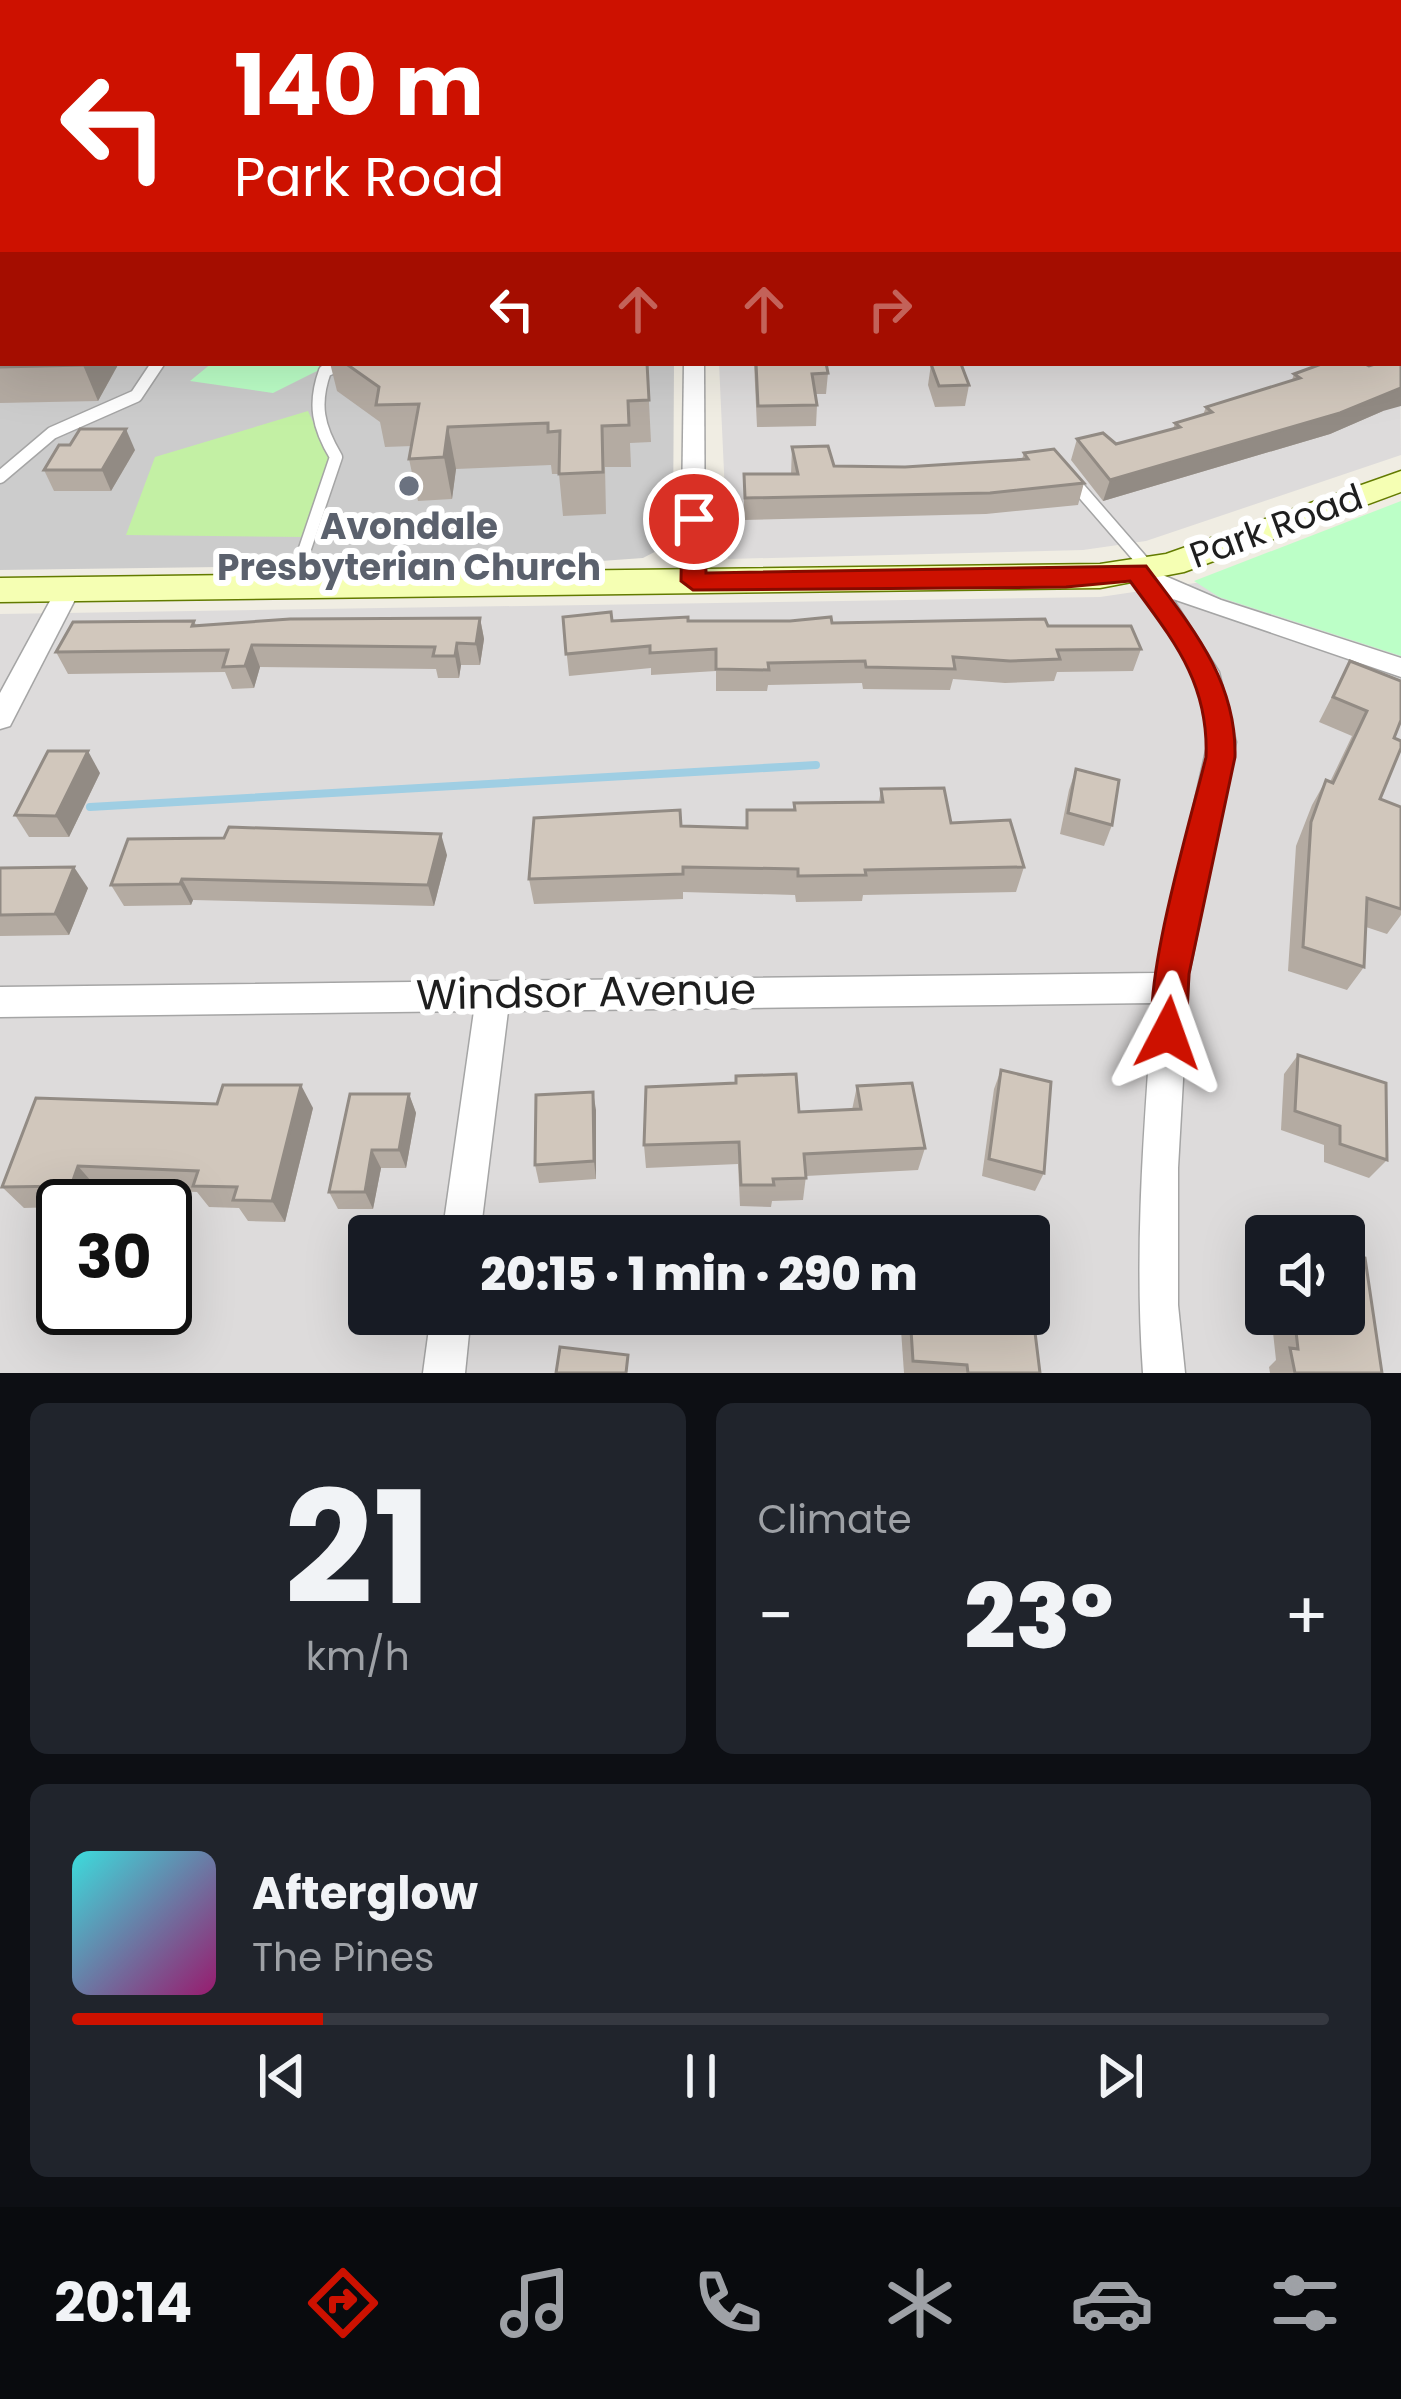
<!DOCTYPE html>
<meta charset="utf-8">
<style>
:root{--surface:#171b24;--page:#20242c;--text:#f1f3f6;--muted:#9ea1a6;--line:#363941;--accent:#cd1100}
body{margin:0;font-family:Poppins,sans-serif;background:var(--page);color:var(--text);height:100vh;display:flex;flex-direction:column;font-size:45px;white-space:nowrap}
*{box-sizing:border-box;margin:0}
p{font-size:39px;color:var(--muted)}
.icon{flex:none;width:66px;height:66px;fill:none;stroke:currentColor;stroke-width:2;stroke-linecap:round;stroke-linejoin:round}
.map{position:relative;height:1373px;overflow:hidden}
.panel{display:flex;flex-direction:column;gap:30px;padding:30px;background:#0d0f14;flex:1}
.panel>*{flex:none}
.banner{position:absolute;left:0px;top:0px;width:1401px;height:366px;box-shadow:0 12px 48px #0002;background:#cd1100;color:#fff;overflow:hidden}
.tools{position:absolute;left:1245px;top:1215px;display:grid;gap:24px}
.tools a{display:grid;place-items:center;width:120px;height:120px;border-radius:12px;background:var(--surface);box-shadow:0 12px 48px #0002;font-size:60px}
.speed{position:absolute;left:36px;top:1179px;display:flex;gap:24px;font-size:60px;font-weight:700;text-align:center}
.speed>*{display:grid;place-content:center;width:156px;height:156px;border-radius:50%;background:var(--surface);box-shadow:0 12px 48px #0002;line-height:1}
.speed .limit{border:6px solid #111;border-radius:18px;background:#fff;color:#111}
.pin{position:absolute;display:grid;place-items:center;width:102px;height:102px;color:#fff;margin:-51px;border:6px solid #fff;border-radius:50%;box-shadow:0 3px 12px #0007}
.me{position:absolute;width:132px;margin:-66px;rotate:4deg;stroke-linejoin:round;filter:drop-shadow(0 0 9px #0008)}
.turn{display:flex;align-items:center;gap:42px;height:252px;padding:0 36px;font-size:54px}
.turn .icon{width:156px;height:156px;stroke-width:2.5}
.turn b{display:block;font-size:84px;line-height:102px}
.lanes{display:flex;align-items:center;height:114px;padding:0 36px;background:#0003;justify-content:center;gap:60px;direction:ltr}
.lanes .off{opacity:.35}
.big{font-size:90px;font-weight:800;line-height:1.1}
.panel .card{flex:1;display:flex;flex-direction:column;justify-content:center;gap:18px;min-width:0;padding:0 42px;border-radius:18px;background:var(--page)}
.panel .dial{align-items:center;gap:0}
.dial b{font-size:156px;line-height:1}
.song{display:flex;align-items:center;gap:36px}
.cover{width:144px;height:144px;border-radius:18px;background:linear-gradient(135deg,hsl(180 70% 55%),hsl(320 70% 35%))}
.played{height:12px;border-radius:6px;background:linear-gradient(90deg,var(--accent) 20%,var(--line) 20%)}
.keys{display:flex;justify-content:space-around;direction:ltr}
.heat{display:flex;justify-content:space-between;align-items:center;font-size:66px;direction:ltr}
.panel .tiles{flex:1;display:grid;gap:30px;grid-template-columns:1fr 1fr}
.card:last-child{grid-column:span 2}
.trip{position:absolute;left:348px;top:1215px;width:702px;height:120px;border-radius:12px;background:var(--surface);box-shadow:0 12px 48px #0002;font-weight:800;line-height:120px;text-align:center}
.tabs{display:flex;height:192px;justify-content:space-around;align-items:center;background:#090b0e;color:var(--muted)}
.tabs .icon{width:84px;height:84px}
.tabs .on{color:var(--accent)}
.tabs b{font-size:54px;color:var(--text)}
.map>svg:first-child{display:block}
.residential{fill:#dddbdb;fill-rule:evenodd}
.religious{fill:#ccc}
.grass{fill:#c3f0a4}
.park{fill:#bcffc7}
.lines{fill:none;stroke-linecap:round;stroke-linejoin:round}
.stream-far1{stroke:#9fcee3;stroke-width:4.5}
.stream{stroke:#9fcee3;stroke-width:8}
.lane-casing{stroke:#a5a5a5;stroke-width:15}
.street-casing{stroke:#a5a5a5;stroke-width:3}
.secondary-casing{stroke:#637b00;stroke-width:3}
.lane{stroke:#fff;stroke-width:12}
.street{fill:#fff;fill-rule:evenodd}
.secondary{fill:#f5ffb3;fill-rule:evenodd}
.wall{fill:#b4aba2}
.shaded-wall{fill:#928b84}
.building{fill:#d1c7bc;stroke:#928b84;stroke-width:3}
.route{fill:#cd1100;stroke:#850b00;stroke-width:3}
.worship-dot{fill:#6b7280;stroke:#fff;stroke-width:4.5}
.labels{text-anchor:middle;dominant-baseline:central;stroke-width:12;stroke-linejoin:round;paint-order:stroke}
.worship-label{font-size:36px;font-weight:bold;fill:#5b616d;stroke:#fff}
.street-label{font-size:36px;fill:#1e1e1e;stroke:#fff}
.near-street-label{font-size:42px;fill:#1e1e1e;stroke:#fff}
</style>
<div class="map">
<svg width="1401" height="1373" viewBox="0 0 1401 1373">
<rect width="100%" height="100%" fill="#f0ede3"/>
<g class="residential">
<path d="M 0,0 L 1174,0 L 1179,3 L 3,3 L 0,315 Z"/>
<path d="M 1398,143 L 1401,455 L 1146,541 L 1083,550 L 728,559 L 719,363 L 1398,363 Z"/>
<path d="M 1401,507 L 1401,1373 L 0,1373 L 0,614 L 1100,597 L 1202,582 ZM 63,1206 L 165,1206 L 165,1308 L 63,1308 ZM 369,1236 L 1029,1236 L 1029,1314 L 369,1314 ZM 1266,1236 L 1344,1236 L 1344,1314 L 1266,1314 Z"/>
</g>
<path class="religious" d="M 0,315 L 3,363 L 674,363 L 673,529 L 664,547 L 643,558 L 587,562 L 0,570 Z"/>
<path class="grass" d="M 308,411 L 329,457 L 304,537 L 126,535 L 155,457 Z"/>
<g class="park">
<path d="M 212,363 L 333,363 L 273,393 L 190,381 Z"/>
<path d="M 1401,501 L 1401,656 L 1219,597 L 1194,581 Z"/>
</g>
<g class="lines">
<path class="stream-far1" d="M 42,3 L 47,0"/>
<path class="stream" d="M 90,807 L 816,765"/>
<g class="lane-casing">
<g id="lane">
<path d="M 0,477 L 52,433 L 136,396 L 158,363"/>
<path d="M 1070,478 L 1149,569"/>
<path d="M 292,587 L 336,457 C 318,427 313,404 325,371 L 343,363"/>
</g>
</g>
<g class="street-casing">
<g id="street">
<path d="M 225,0 L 237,0 L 238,3 L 226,3 Z"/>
<rect x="1398" y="193" width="3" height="10"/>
<path d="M 684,363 L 704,363 L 705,582 L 693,590 L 681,582 Z"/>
<path d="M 1137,564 L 1221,600 L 1401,658 L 1401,677 L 1173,599 L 1219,672 L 1236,742 L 1189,974 L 1178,1168 L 1178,1305 L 1185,1373 L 1143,1373 C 1134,1249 1144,1127 1153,1003 L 508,1011 L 480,1236 L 442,1236 L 474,1011 L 0,1017 L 0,987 L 1156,973 L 1208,742 L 1200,695 L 1181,650 L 1125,572 Z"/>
<path d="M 68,582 L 80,590 L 10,726 L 0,729 L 0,693 L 56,590 Z"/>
<path d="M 431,1314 L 471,1314 L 465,1373 L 423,1373 Z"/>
</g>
</g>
<g class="secondary-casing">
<g id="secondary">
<path d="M 1178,0 L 1198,0 L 1200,3 L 1180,3 Z"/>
<path d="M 1398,127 L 1401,128 L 1401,143 L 1398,142 Z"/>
<path d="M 1401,471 L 1401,492 L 1184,572 L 1100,588 L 0,602 L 0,578 L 1100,564 L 1166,554 Z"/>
</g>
</g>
<use href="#lane" class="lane"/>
<use href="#street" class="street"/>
<use href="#secondary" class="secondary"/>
</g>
<g class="wall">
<path d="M 121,0 L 196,0 L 193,3 L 122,3 Z"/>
<path d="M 268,0 L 317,0 L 317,3 L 271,3 Z"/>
<path d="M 555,0 L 920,0 L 920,2 L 914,3 L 563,3 Z"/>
<path d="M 1207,0 L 1401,0 L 1401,114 L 1398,112 L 1398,3 L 1212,3 Z"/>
<path d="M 3,235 L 3,314 L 0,314 L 0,236 Z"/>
<path d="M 0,343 L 119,363 L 98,401 L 0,403 Z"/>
<path d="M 330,363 L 647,363 L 651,442 L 630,443 L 631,467 L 605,467 L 606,514 L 563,516 L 559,474 L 552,474 L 551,465 L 456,469 L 452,499 L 418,501 L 409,459 L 412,446 L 385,447 L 380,422 L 337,391 Z"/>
<path d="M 754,363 L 826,363 L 828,373 L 826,394 L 815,394 L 817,405 L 816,426 L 757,427 Z"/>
<path d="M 931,364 L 969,385 L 965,406 L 935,407 L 928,385 Z"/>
<path d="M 1294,374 L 1383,411 L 1330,434 L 1103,501 L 1071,460 L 1077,439 L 1116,444 L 1173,429 L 1175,423 L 1203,415 L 1206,407 L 1292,380 Z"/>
<path d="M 792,447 L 834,466 L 905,467 L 1022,459 L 1024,453 L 1084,483 L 1078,505 L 986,514 L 744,520 L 744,474 L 791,474 Z"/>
<path d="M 135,450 L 111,491 L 54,491 L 44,470 Z"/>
<path d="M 563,617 L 612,621 L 1048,626 L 1141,649 L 1133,671 L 1057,672 L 1054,681 L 1005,683 L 953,679 L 950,690 L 863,689 L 862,683 L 768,685 L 767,691 L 716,691 L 716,671 L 651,675 L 651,668 L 569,676 Z"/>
<path d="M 480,618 L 484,639 L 480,665 L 461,665 L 459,678 L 438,678 L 436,669 L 260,667 L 254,688 L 232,689 L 225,672 L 68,674 L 56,652 L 194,621 L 196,625 Z"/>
<path d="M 1350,661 L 1394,738 L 1380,799 L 1401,807 L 1401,915 L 1387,934 L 1366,927 L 1364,967 L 1347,990 L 1288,971 L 1296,846 L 1312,805 L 1326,780 L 1330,782 L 1352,736 L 1319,722 Z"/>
<path d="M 1076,769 L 1112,825 L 1104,846 L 1060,834 L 1069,790 Z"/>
<path d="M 100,773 L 69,837 L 29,837 L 15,815 Z"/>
<path d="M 881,789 L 951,823 L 1024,867 L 1016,892 L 863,895 L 862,901 L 796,902 L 795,895 L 683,892 L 683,899 L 534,904 L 529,879 L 681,826 L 746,828 L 747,810 L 794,810 L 794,803 L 879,802 Z"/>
<path d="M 447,855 L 434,906 L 193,900 L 191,905 L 124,906 L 111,885 Z"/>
<path d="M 0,868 L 88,888 L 69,935 L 0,936 Z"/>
<path d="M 1298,1055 L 1387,1160 L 1369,1178 L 1324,1162 L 1324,1145 L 1281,1130 L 1284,1074 Z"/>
<path d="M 1001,1070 L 1044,1173 L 1035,1191 L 982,1176 L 994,1089 Z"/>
<path d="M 857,1086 L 925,1148 L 918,1170 L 806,1176 L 803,1200 L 772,1201 L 771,1207 L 740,1206 L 738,1164 L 646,1168 L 644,1145 L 799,1112 L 852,1110 Z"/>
<path d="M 409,1094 L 416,1113 L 406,1168 L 381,1168 L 373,1209 L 338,1209 L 329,1192 Z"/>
<path d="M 36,1098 L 313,1108 L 285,1222 L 248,1221 L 239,1208 L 209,1207 L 197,1192 L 97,1188 L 91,1206 L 24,1208 L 2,1187 Z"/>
<path d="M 596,1110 L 596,1179 L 539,1183 L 535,1165 Z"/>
<path d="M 907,1314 L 1003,1314 L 1040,1373 L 904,1373 L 901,1330 Z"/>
<path d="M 1271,1314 L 1344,1314 L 1382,1373 L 1270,1373 L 1269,1367 L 1276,1360 Z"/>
</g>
<g class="shaded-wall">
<path d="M 178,0 L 196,0 L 193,3 L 175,3 Z"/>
<path d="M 303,0 L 317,0 L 317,3 L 293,3 Z"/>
<path d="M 737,0 L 772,0 L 772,3 L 727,3 Z"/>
<path d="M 856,0 L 920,0 L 920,2 L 914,3 L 844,3 Z"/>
<rect x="1398" y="160" width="3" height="16"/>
<path d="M 3,167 L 3,193 L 0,196 L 0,170 Z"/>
<path d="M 1398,257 L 1401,257 L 1401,274 L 1398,275 Z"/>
<path d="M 84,363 L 119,363 L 98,401 L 83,365 Z"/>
<path d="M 1401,388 L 1401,406 L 1383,411 L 1330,434 L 1103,501 L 1110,480 Z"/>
<path d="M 448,427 L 456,469 L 452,499 L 444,457 Z"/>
<path d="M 126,429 L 135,450 L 111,491 L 102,470 Z"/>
<path d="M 480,618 L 484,639 L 480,665 L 476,644 Z"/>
<path d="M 457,643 L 461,665 L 459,678 L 455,656 Z"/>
<path d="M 252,645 L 260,667 L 254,688 L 245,666 Z"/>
<path d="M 88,751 L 100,773 L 69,837 L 56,816 Z"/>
<path d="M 441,834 L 447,855 L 434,906 L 428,885 Z"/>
<path d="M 74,867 L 88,888 L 69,935 L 55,914 Z"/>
<path d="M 182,879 L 193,900 L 191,905 L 180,884 Z"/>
<path d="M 301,1085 L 313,1108 L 285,1222 L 272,1201 Z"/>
<path d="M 593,1092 L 596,1110 L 596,1179 L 594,1161 Z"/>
<path d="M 409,1094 L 416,1113 L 406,1168 L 399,1150 Z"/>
<path d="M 372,1150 L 381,1168 L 373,1209 L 365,1192 Z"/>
<path d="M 78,1166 L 97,1188 L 91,1206 L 71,1186 Z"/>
</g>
<g class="building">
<path d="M 151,0 L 178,0 L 175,3 L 148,3 Z"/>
<path d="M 436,0 L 525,0 L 531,3 L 442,3 Z"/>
<path d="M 593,0 L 737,0 L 727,3 L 601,3 Z"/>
<path d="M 760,0 L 856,0 L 844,3 L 757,3 Z"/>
<path d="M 1240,0 L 1401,0 L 1401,94 L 1398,92 L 1398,3 L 1246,3 Z"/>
<path d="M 3,126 L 3,167 L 0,170 L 0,129 Z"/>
<path d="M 1398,141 L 1401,143 L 1401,160 L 1398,160 Z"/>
<path d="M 1398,230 L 1401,232 L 1401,257 L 1398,257 Z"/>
<path d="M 3,235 L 3,279 L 0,279 L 0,236 Z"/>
<path d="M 0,343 L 3,343 L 3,363 L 84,363 L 83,365 L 0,367 Z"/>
<path d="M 1401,355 L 1401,388 L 1340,413 L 1110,480 L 1077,439 L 1103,433 L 1116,444 L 1180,427 L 1175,423 L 1212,412 L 1206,407 L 1300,378 L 1294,374 L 1324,363 L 1363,363 L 1369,366 L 1378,363 L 1398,363 L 1398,356 Z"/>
<path d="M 345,363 L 647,363 L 649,400 L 628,401 L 629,425 L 602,426 L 603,472 L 559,474 L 560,431 L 548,432 L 548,423 L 448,427 L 444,457 L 409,459 L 419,404 L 376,405 L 379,387 Z"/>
<path d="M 756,363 L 826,363 L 828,373 L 812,374 L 817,405 L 758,406 Z"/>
<path d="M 931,364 L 961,364 L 969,385 L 939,386 Z"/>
<path d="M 80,429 L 126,429 L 102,470 L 44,470 L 59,445 L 70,445 Z"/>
<path d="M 828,446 L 834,466 L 905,467 L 1028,459 L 1024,453 L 1054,449 L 1084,483 L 990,493 L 745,498 L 744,474 L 798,474 L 792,447 Z"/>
<path d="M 611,612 L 612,621 L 688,617 L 688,621 L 790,621 L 831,617 L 832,623 L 1045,619 L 1048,626 L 1131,626 L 1141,649 L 1057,650 L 1060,659 L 1010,661 L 953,657 L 955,669 L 866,667 L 865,661 L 768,663 L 769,670 L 716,669 L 716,649 L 650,653 L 650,646 L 566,654 L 563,617 Z"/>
<path d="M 480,618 L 476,644 L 457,643 L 455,656 L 433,656 L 435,647 L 252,645 L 245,666 L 223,667 L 228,650 L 56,652 L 73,622 L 194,621 L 192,626 L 290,619 Z"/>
<path d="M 1350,661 L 1401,681 L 1401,720 L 1394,738 L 1401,741 L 1401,748 L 1380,799 L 1401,807 L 1401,909 L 1367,898 L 1364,967 L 1303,947 L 1311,822 L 1326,780 L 1333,783 L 1367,711 L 1333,697 Z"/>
<path d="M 48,751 L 88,751 L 56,816 L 15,815 Z"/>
<path d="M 1076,769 L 1119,780 L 1112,825 L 1068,813 Z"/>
<path d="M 944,788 L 951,823 L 1010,820 L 1024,867 L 865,870 L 866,875 L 798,876 L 798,869 L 683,867 L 683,874 L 529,879 L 534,818 L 680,810 L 681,826 L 747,828 L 747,810 L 795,810 L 794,803 L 883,802 L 881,789 Z"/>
<path d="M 229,827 L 441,834 L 428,885 L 182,879 L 180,884 L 111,885 L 128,839 L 224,838 Z"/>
<path d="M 74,867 L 55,914 L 0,915 L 0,868 Z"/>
<path d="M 1298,1055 L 1386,1083 L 1387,1160 L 1340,1144 L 1340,1126 L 1295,1111 Z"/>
<path d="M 1001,1070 L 1051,1082 L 1044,1173 L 989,1159 Z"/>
<path d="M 796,1074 L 799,1112 L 861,1109 L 857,1086 L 912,1083 L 925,1148 L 804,1154 L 806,1178 L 773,1179 L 774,1185 L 741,1185 L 739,1142 L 644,1145 L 646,1087 L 736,1083 L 736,1076 Z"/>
<path d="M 223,1085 L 301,1085 L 272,1201 L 233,1200 L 237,1187 L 193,1186 L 198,1171 L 78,1166 L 71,1186 L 2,1187 L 36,1098 L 217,1104 Z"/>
<path d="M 593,1092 L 594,1161 L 535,1165 L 536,1095 Z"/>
<path d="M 350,1094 L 409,1094 L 399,1150 L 372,1150 L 365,1192 L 329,1192 Z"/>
<path d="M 1344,1253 L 1365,1258 L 1382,1373 L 1295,1373 L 1290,1348 L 1298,1349 L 1294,1314 L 1344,1314 Z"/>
<path d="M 910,1314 L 1003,1314 L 1033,1316 L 1040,1373 L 968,1373 L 967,1365 L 913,1361 Z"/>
<path d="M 560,1347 L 628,1355 L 626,1373 L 556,1373 Z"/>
</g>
<path class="route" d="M 694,512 L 705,519 L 706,573 L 1146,566 C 1190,625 1237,679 1235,757 L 1189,974 L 1186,1033 L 1181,1044 L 1168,1049 L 1156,1044 C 1136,1000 1193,812 1206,757 C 1209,681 1172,639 1130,581 L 1066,587 L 693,590 L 681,581 L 682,519 Z"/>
<circle class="worship-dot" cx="409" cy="486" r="12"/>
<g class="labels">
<g class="worship-label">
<text x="409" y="526">Avondale<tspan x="409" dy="41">Presbyterian Church</tspan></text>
</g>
<g class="street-label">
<text transform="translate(1276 526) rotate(-20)">Park Road</text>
</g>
<g class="near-street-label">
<text transform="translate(586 992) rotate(-1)">Windsor Avenue</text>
</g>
</g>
</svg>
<div class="tools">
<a><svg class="icon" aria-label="sound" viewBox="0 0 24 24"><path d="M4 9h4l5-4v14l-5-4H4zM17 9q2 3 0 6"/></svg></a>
</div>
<div class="speed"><div class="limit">30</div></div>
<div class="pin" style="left:694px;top:519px;background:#d93025"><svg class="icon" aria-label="arrive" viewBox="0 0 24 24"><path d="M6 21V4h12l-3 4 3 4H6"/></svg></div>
<svg class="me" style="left:1168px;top:1033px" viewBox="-20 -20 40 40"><path d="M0-17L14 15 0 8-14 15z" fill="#cd1100" stroke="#fff" stroke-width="4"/></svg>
<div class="trip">20:15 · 1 min · 290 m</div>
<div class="banner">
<div class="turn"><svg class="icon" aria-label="left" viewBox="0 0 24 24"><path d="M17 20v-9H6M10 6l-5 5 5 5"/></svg><div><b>140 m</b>Park Road</div></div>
<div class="lanes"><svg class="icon" aria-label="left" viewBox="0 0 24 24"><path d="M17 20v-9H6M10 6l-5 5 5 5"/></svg><svg class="icon off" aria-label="ahead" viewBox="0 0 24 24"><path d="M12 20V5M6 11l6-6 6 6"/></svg><svg class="icon off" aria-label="ahead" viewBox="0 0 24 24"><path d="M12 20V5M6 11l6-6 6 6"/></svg><svg class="icon off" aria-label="right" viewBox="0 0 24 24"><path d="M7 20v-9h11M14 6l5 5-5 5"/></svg></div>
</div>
</div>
<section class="panel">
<div class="tiles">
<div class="card dial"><b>21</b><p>km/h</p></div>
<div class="card"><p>Climate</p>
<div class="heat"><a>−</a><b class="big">23°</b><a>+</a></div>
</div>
<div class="card">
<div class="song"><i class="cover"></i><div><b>Afterglow</b><p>The Pines</p></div></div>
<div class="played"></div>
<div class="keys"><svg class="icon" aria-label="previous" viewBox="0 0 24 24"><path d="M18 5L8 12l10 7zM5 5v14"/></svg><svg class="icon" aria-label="pause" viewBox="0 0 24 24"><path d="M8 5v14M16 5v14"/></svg><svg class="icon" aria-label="next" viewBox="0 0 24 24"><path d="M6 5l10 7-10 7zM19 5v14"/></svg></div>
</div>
</div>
</section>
<nav class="tabs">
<b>20:14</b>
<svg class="icon on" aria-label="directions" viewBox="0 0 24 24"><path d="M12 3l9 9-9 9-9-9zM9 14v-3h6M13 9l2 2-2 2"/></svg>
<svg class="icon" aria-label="music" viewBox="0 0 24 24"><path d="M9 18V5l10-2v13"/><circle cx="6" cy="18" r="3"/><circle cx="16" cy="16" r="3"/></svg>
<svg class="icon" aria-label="phone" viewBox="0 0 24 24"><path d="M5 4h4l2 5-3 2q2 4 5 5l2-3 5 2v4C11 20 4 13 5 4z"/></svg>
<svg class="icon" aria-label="climate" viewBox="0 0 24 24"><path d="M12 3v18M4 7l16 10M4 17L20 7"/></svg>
<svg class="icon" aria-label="car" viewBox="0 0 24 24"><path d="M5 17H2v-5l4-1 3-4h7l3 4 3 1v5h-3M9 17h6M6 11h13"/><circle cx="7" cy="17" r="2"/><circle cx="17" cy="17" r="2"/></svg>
<svg class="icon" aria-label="filters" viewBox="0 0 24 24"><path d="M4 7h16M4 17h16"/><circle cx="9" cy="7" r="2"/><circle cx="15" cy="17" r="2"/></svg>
</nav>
